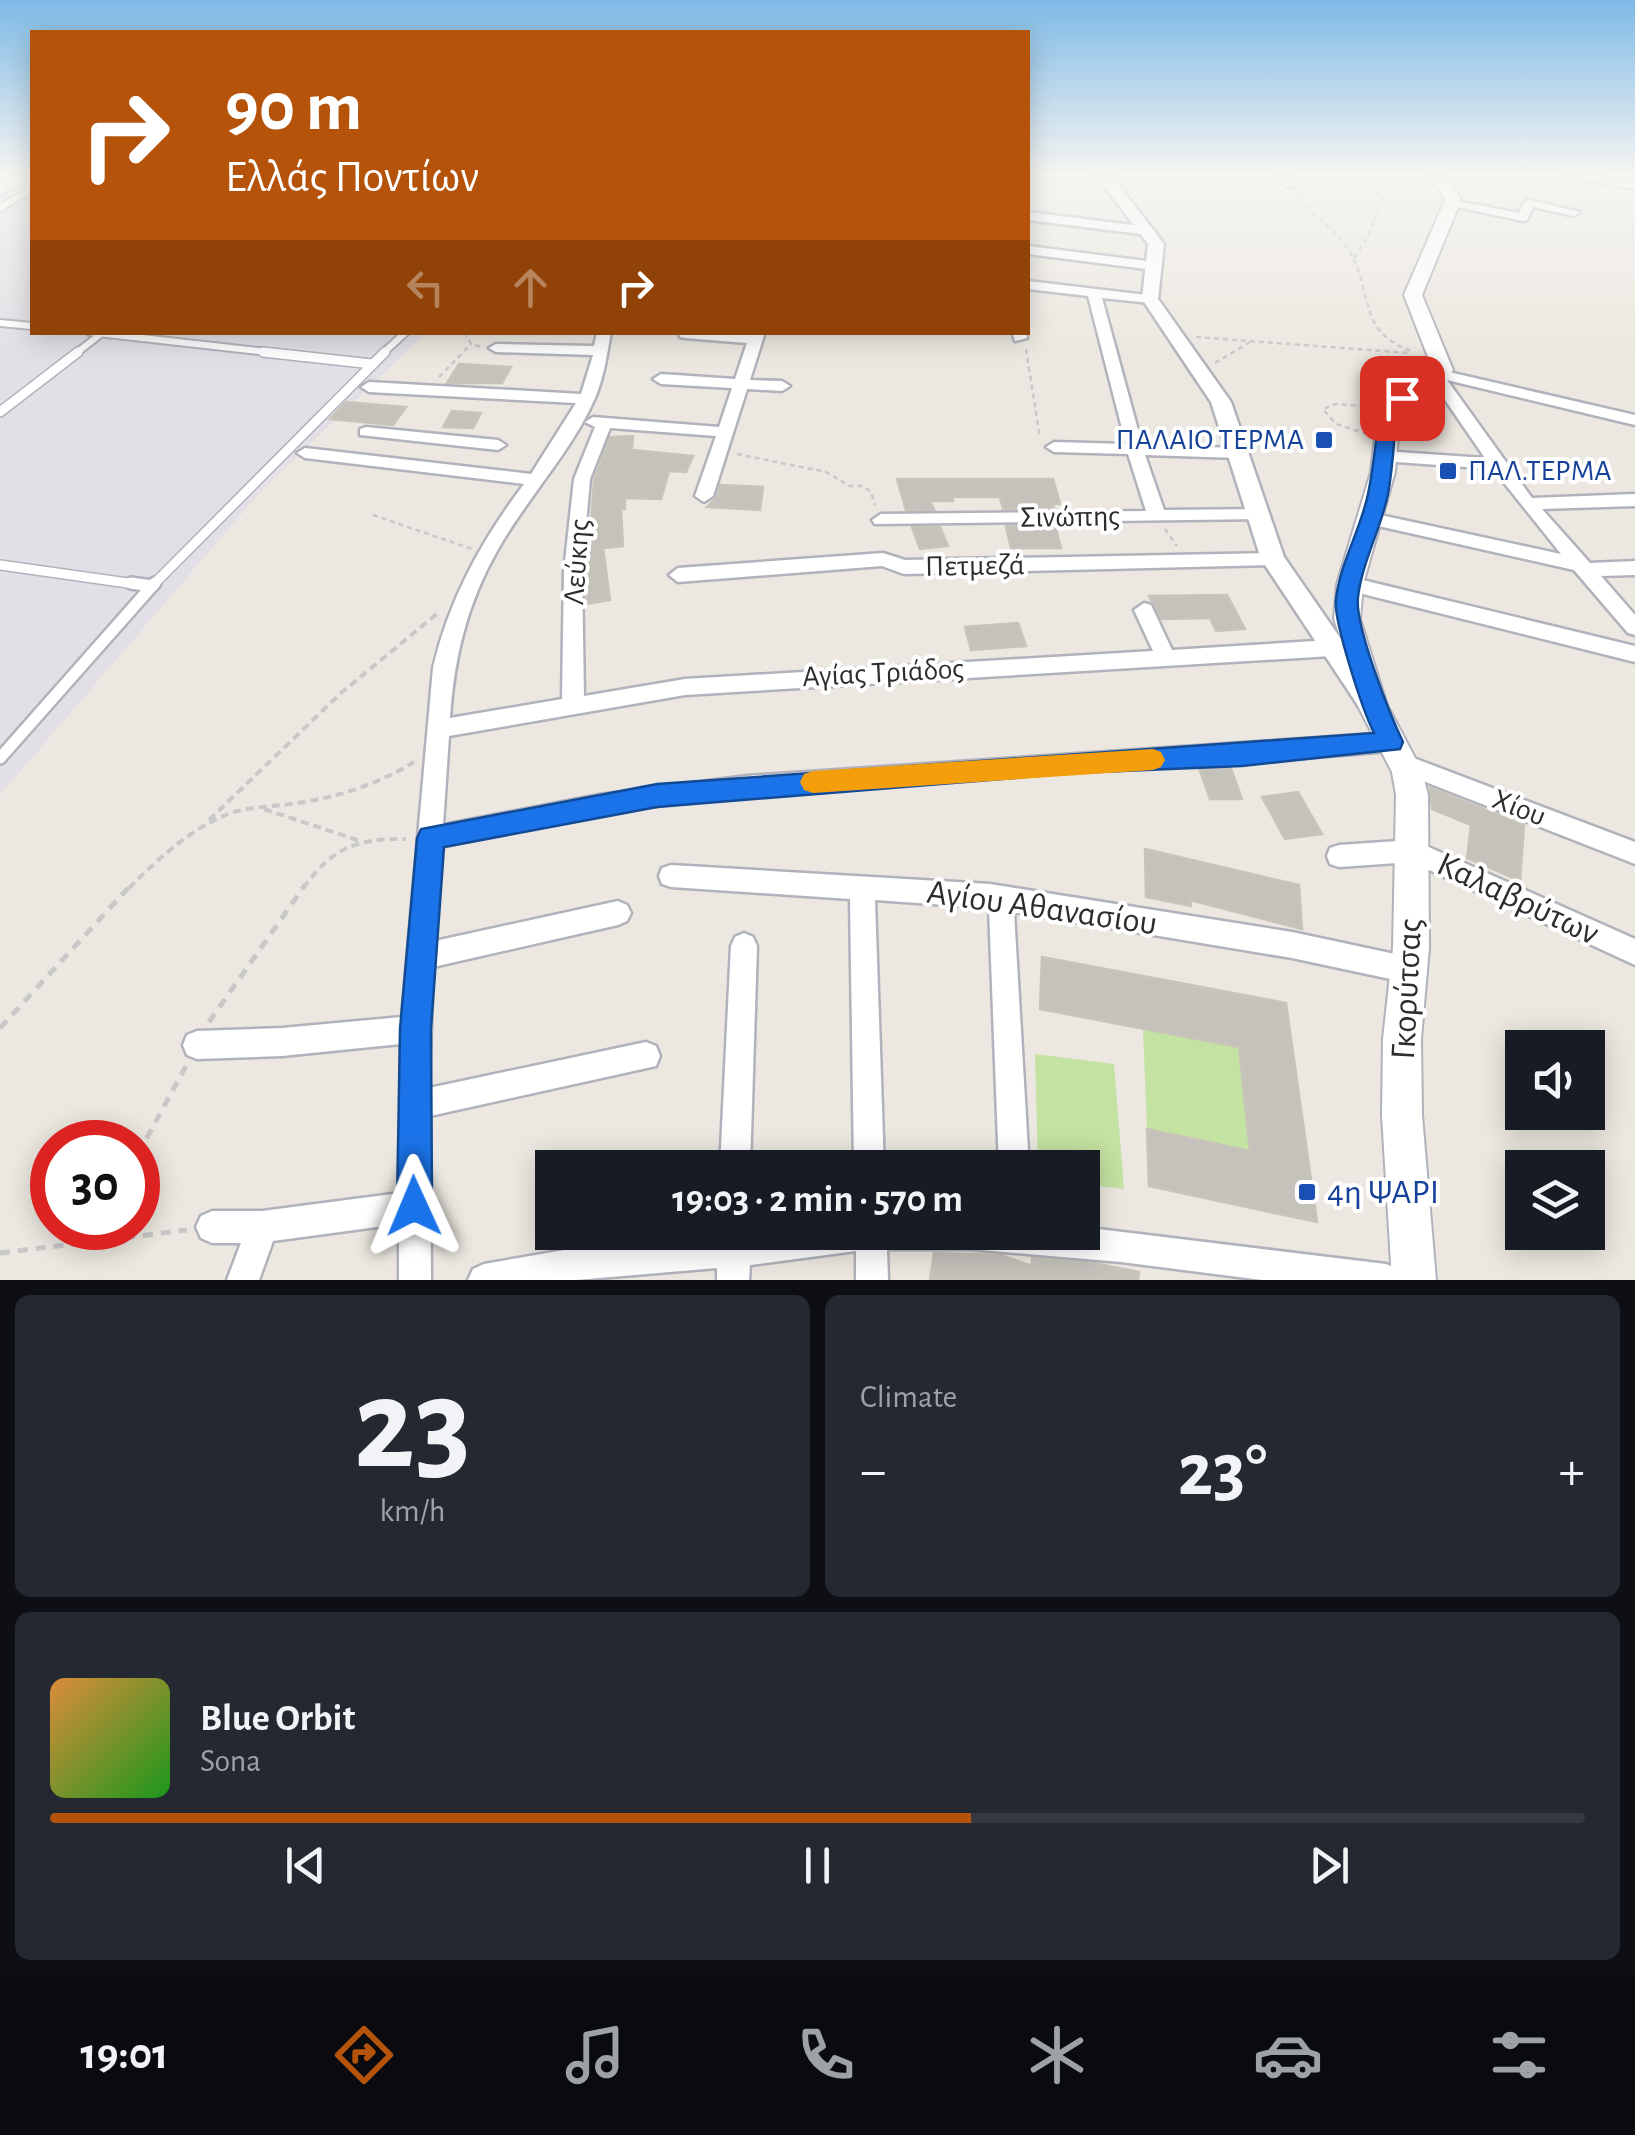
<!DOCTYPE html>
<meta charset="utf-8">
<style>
:root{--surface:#171b24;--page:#242831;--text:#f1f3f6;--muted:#9ea1a6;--line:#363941;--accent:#b45309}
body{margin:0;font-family:"Alegreya Sans",sans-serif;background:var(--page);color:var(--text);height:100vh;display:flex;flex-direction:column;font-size:38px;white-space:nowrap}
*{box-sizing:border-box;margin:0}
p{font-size:32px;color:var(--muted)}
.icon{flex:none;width:55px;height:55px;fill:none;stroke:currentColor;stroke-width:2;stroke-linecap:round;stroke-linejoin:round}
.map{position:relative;height:1280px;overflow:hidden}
.drawer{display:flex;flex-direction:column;gap:15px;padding:15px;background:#0d0f14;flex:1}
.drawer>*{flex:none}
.banner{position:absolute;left:30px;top:30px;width:1000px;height:305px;border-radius:0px;box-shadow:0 5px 25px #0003;background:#b45309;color:#fff;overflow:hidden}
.tools{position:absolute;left:1505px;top:1030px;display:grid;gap:20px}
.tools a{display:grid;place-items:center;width:100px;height:100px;border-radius:0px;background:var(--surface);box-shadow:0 5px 25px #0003;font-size:50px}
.speed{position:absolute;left:30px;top:1120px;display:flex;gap:20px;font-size:50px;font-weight:700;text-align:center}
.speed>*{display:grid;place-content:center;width:130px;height:130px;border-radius:50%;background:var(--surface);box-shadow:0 5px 25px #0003;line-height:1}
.speed .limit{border:15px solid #d22;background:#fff;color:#111}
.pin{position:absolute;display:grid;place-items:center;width:85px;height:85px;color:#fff;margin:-42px;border-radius:20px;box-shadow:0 5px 15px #0006}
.me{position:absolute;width:110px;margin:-55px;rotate:359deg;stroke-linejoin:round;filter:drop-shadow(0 0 8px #0008)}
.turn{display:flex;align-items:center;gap:35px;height:210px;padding:0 30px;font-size:45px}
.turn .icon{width:130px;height:130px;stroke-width:2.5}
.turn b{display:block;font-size:70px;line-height:85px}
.lanes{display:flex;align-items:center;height:95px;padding:0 30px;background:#0003;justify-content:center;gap:50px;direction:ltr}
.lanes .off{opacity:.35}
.big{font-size:75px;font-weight:700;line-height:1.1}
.drawer .card{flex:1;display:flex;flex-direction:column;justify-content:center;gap:15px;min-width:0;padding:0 35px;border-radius:15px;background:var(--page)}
.drawer .dial{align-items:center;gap:0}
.dial b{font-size:130px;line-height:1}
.song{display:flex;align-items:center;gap:30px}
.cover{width:120px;height:120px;border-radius:15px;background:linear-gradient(135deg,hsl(30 70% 55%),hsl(120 70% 35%))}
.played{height:10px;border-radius:5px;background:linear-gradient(90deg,var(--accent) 60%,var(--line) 60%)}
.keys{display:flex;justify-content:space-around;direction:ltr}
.heat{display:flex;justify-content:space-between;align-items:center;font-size:55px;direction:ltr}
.drawer .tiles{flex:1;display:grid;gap:15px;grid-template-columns:1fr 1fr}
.card:last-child{grid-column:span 2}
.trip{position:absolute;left:535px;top:1150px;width:565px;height:100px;border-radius:0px;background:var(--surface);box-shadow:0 5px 25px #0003;font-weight:700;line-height:100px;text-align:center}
.dock{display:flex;height:160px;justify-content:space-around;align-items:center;background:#090b0e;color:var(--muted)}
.dock .icon{width:70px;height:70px}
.dock .selected{color:var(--accent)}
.dock b{font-size:45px;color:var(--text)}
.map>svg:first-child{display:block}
.industrial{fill:#e2e0e6}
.pitch{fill:#c4e2a1}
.building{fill:#c5c2bc;stroke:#c8c4ba;stroke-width:2.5}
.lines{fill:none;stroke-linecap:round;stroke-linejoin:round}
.service-far2-casing{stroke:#b1b2bb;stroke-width:10}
.service-far1-casing{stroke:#b1b2bb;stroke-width:12}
.service-casing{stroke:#b1b2bb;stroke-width:16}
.minor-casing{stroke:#b1b2bb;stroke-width:5}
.tertiary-casing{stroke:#b1b2bb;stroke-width:5}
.secondary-casing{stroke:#b1b2bb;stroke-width:4}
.path-far2{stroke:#c8c8c8;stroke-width:2.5;stroke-dasharray:5 4;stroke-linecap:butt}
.path-far1{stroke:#c8c8c8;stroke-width:4;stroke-dasharray:8 5;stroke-linecap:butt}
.path{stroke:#c8c8c8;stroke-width:5;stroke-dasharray:10 8;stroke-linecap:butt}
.service-far2{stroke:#fff;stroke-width:6}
.service-far1{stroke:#fff;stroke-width:9}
.service{stroke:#fff;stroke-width:11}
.minor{fill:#fff;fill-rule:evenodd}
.tertiary{fill:#fff;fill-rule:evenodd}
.secondary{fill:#fff;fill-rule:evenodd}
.route{fill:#1a73e8;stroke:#114b97;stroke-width:2.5}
.slow{fill:#f59e0b}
.transit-dot{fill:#1a4fb4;stroke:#fff;stroke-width:4}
.labels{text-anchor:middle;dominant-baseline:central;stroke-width:8;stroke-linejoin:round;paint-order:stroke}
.transit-label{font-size:30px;fill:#164399;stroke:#fff;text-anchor:end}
.street-label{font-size:30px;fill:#2d2d2d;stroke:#fff}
.near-street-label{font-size:35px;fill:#2d2d2d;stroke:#fff}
.near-transit-label{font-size:35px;fill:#164399;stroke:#fff;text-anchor:start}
</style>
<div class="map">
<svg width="1635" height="1280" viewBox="0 0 1635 1280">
<rect width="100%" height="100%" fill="#ece8e1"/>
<path class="industrial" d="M 32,180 L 32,332 L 426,333 L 263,489 L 0,795 L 0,198 Z"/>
<g class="pitch">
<path d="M 1143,1028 L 1239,1047 L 1250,1151 L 1147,1129 Z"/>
<path d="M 1035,1054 L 1114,1064 L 1124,1189 L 1083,1184 L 1082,1168 L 1038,1167 Z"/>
</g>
<g class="building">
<path d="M 459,364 L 511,367 L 502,383 L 447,383 Z"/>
<path d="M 346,402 L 380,405 L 406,407 L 393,425 L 330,419 Z"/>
<path d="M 452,411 L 481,413 L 473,428 L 443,427 Z"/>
<path d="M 633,436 L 632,450 L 693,456 L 686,472 L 669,471 L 661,499 L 625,498 L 625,509 L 621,509 L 623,546 L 603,548 L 610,600 L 586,604 L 594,480 L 610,437 Z"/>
<path d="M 897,479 L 1053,479 L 1060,504 L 1052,504 L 1054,508 L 1003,509 L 1000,497 L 952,497 L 953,501 L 930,501 L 934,510 L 906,510 Z"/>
<path d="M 720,485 L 763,487 L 760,510 L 707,507 L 717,497 Z"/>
<path d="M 1055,525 L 1061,548 L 1011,548 L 1006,526 Z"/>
<path d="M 912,527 L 940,527 L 948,546 L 920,549 Z"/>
<path d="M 1227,595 L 1245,629 L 1216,631 L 1210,618 L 1161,619 L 1149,596 Z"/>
<path d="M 1018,623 L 1026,646 L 971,650 L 965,627 Z"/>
<path d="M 1230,766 L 1242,799 L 1210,799 L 1199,768 Z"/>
<path d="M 1430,788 L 1524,825 L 1520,881 L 1467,858 L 1471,825 L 1432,809 Z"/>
<path d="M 1298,792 L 1322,834 L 1285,839 L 1262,797 Z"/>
<path d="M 1145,849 L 1299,885 L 1302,929 L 1190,900 L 1191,906 L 1146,897 Z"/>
<path d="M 1042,957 L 1286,1003 L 1317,1222 L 1149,1186 L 1147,1129 L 1250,1151 L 1239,1047 L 1040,1009 Z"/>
<path d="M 934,1253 L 1001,1255 L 1032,1266 L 1032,1258 L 1094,1263 L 1139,1272 L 1138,1280 L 930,1280 Z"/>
</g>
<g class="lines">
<g class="service-far2-casing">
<g id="service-far2">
<path d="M 0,208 L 32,189"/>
<path d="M 0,323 L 32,326"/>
<path d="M 89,332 L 285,354"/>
<path d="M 75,354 L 102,333"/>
<path d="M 382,354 L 406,332"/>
</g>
</g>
<g class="service-far1-casing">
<g id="service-far1">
<path d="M 263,352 L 372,364"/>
<path d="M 0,412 L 78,352"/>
<path d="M 0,565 L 149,586"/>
<path d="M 152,586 L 385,352"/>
</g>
</g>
<g class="service-casing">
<g id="service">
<path d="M 152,586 L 155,583"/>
<path d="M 0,758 L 152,586 L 131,583"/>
</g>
</g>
<g class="minor-casing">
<g id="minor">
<path d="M 1275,175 L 1287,175 L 1296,185 L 1286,187 Z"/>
<path d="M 1585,175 L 1635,183 L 1635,189 L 1561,176 Z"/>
<path d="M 1452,200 L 1519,213 L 1525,201 L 1529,200 L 1580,212 L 1574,216 L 1533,207 L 1527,220 L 1523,221 L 1448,205 L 1448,201 Z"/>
<path d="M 1028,212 L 1149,227 L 1155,231 L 1149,235 L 1028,220 Z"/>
<path d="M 1028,246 L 1154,262 L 1160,266 L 1154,270 L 1028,254 Z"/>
<path d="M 1028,281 L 1155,296 L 1157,299 L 1150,303 L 1102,298 L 1142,445 L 1239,448 L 1247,453 L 1239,458 L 1145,455 L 1164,510 L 1259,509 L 1268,515 L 1265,519 L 875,524 L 872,520 L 881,514 L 1146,511 L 1128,454 L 1054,452 L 1046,447 L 1054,442 L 1126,444 L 1088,296 L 1028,289 Z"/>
<path d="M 597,332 L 611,332 C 607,354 604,377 595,398 C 572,451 526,499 497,551 C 467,604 454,658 450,718 L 562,699 L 564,571 L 574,479 L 595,427 L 585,422 L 593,417 L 719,427 L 732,388 L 661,384 L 653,379 L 661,374 L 735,379 L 747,343 L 685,338 L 680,337 L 679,332 L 765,332 L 750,380 L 782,381 L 790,386 L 782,391 L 747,389 L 713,496 L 704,502 L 695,496 L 716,436 L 610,428 L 590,479 L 582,571 L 584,696 L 685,679 L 1153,651 L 1134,610 L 1144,603 L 1151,605 L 1172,650 L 1331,640 L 1338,643 L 1341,648 L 1338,653 L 1331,656 L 685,695 L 449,736 L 443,825 L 599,795 L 747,776 L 1391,733 L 1399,736 L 1402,742 L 1399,748 L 1391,751 C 1147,772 901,775 657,806 C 585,815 513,832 441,847 L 435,941 L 618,901 L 627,905 L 631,913 L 627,921 L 618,925 L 433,967 L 429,1088 L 646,1042 L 656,1046 L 660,1056 L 656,1066 L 430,1116 L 431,1280 L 399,1280 L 399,1224 L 273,1241 L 259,1280 L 227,1280 L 241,1243 L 212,1243 L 201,1238 L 196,1227 L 201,1216 L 212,1211 L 262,1211 L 400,1193 L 401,1044 L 282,1056 L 197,1059 L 187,1055 L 183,1045 L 187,1035 L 197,1031 L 282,1028 L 402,1017 L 433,668 C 449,599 482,540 524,484 L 305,458 L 297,453 L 305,448 L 531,474 L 576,403 L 369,392 L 361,387 L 369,382 L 581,394 L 593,355 L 496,352 L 489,348 L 496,344 L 594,346 Z"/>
<path d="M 1012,332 L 1026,332 L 1027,338 L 1015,341 Z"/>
<path d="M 1440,370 L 1635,415 L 1635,425 L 1447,380 L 1532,498 L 1635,494 L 1635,506 L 1542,509 L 1590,563 L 1635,561 L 1635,575 L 1601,576 L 1635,615 L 1635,635 L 1628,633 L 1574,570 L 1365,523 L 1362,519 L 1365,515 L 1371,513 L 1561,554 L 1493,469 L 1383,461 L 1375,456 L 1383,451 L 1485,458 L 1430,378 L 1435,371 Z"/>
<path d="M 366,427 L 498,440 L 506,445 L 498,450 L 360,435 L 360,429 Z"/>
<path d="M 883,553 L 905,560 L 1273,553 L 1282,559 L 1273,565 L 904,574 L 882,566 L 678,582 L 669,575 L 678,568 Z"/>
<path d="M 1350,577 L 1635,646 L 1635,662 L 1343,589 L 1341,584 Z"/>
<path d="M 1403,754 L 1635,842 L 1635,864 L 1395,770 L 1392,763 L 1395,756 Z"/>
<path d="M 1413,840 L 1635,939 L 1635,965 L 1412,862 L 1339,867 L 1330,864 L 1327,856 L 1330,848 L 1339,845 Z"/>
<path d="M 671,865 L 990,884 L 1292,932 L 1409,957 L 1418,961 L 1422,970 L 1418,979 L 1409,983 L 1292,958 L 1014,912 L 1029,1168 L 999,1168 L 989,908 L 875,900 L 884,1168 L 854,1168 L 850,899 L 671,887 L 662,884 L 659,876 L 662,868 Z"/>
<path d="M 744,933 L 753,937 L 757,946 L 750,1168 L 720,1168 L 731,946 L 735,937 Z"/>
<path d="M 1082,1227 L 1386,1264 L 1397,1269 L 1402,1280 L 1262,1280 L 1121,1262 L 970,1249 L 887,1249 L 888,1280 L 856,1280 L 856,1251 L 750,1265 L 749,1280 L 717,1280 L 717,1268 L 576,1280 L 468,1280 L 473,1269 L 484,1264 L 576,1248 L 719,1236 L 719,1232 L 1082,1232 Z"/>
</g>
</g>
<g class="tertiary-casing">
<path id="tertiary" d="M 1096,175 L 1111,175 L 1164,244 L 1158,299 L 1231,402 L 1284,557 L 1381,697 L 1385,705 L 1381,713 L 1372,716 L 1363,713 L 1261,559 L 1211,402 L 1142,299 L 1148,244 Z"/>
</g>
<g class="secondary-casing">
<g id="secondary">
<path d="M 14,175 L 32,175 L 0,195 L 0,183 Z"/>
<path d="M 1431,175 L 1446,175 L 1461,200 L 1422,295 L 1453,370 L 1445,382 L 1400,412 L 1395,472 L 1363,584 L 1360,619 L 1387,705 L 1422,771 L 1428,795 L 1429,948 L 1421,1039 L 1422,1115 L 1436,1280 L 1392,1280 L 1382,1115 L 1383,1039 L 1393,948 L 1396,795 L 1392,772 L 1358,706 L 1349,662 L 1334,619 L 1337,584 L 1371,472 L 1378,409 L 1433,370 L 1404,295 L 1445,200 Z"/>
</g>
</g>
<g class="path-far2">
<path d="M 1366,177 L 1426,183"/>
<path d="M 1305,182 L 1340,175"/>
<path d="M 1295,192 C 1309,215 1336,228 1349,251 C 1375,293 1355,332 1414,352"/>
<path d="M 1354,258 L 1368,237 L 1382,199 L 1360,175"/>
<path d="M 465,332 L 471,344 L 482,347"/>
<path d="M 1196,337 L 1410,353"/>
<path d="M 1026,349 L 1040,438"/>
<path d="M 1215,363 L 1250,342"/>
<path d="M 439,377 L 471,344"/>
<path d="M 1367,434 L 1336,424 L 1323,409 L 1336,404 L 1369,406"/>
<path d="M 737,454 L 826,472 L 850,486 L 863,486 L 871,492 L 875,505"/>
<path d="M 373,515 L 472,549"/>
<path d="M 1165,529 L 1177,546"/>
</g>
<g class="path-far1">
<path d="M 264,809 L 360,841"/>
<path d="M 209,820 L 341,693 L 439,612"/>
<path d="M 129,888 C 158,859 190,829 228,814 C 249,806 275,807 297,803 C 339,797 378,784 414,762"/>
<path d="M 303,888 C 335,846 355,839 406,839"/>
</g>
<g class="path">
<path d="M 209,1022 L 305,885"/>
<path d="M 0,1028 L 131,885"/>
<path d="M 138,1154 L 186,1066"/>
<path d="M 97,1242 L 103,1228"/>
<path d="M 0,1253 L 187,1230"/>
</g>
<use href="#service-far2" class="service-far2"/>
<use href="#service-far1" class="service-far1"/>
<use href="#service" class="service"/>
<use href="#minor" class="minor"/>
<use href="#tertiary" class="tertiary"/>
<use href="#secondary" class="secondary"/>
</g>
<linearGradient id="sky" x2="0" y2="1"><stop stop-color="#7ebae6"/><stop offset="0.49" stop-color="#f6f5f2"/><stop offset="1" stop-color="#f6f5f2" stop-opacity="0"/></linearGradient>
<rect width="1635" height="355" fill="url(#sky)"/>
<path class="route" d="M 1402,393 L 1411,398 L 1397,410 C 1394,438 1393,467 1388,494 C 1381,529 1362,562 1358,597 C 1354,624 1390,715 1403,742 L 1400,749 L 1242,766 L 1075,773 L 657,807 L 444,847 L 431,1029 L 432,1206 L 427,1218 L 414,1223 L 402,1218 L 397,1206 L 400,1029 L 417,838 L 421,829 L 657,784 L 1374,733 C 1363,711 1333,621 1336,599 C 1340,563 1361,529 1368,494 C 1374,466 1376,437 1380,408 Z"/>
<path class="slow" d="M 1153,749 L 1161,752 L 1165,760 L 1161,767 L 1153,770 L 813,793 L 804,790 L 800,782 L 804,774 L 813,771 Z"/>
<g class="transit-dot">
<rect x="1314" y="430" width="20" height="20" rx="5"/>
<rect x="1438" y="461" width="20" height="20" rx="5"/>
<rect x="1297" y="1182" width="20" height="20" rx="5"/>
</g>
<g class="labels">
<g class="transit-label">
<text x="1304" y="440">ΠΑΛΑΙΟ ΤΕΡΜΑ</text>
<text x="1468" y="471" text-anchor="start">ΠΑΛ.ΤΕΡΜΑ</text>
</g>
<g class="street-label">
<text transform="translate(1070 517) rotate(-1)">Σινώπης</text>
<text transform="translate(577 562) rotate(-86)">Λεύκης</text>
<text transform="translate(975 566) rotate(-1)">Πετμεζά</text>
<text transform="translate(883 673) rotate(-3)">Αγίας Τριάδος</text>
<text transform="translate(1519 808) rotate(21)">Χίου</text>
</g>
<g class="near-street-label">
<text transform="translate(1518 899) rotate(25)">Καλαβρύτων</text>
<text transform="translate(1042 908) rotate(8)">Αγίου Αθανασίου</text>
<text transform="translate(1407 989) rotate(-87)">Γκορύτσας</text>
</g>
<g class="near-transit-label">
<text x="1327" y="1192">4η ΨΑΡΙ</text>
</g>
</g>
</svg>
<div class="tools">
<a><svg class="icon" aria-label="sound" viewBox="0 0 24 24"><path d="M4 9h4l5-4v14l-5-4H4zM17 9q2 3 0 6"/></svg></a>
<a><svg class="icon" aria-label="layers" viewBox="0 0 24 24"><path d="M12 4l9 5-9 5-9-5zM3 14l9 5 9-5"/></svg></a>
</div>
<div class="speed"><div class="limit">30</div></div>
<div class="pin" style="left:1402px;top:398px;background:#d93025"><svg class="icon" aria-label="arrive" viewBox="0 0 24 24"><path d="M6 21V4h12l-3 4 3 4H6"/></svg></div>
<svg class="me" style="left:414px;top:1206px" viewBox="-20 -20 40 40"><path d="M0-17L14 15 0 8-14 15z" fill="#1a73e8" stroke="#fff" stroke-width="4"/></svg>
<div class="trip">19:03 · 2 min · 570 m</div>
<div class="banner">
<div class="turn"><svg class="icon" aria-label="right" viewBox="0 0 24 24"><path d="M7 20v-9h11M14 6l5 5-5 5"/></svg><div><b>90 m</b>Ελλάς Ποντίων</div></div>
<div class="lanes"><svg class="icon off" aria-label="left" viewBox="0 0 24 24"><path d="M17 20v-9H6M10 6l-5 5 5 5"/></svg><svg class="icon off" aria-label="ahead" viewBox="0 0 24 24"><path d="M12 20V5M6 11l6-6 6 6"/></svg><svg class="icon" aria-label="right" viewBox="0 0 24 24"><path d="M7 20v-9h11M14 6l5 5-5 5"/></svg></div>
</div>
</div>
<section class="drawer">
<div class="tiles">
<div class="card dial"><b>23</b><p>km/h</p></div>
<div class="card"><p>Climate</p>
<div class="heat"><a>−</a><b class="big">23°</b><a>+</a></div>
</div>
<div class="card">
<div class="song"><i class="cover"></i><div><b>Blue Orbit</b><p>Sona</p></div></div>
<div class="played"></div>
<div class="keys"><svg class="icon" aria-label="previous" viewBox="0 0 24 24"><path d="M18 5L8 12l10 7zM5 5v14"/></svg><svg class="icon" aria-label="pause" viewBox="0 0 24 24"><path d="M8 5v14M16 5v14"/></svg><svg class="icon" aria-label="next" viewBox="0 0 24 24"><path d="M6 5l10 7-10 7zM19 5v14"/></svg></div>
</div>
</div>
</section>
<nav class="dock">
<b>19:01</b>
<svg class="icon selected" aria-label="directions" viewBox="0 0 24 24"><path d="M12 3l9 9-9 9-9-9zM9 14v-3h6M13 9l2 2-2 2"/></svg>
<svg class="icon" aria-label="music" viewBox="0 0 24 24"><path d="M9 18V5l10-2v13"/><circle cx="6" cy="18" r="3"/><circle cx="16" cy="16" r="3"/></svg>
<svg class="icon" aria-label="phone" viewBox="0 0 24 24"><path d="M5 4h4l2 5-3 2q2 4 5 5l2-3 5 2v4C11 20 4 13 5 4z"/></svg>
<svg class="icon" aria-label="climate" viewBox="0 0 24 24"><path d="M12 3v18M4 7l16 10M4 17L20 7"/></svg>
<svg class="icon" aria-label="car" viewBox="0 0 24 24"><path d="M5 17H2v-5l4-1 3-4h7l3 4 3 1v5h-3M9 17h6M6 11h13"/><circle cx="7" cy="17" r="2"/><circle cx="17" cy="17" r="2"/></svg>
<svg class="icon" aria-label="filters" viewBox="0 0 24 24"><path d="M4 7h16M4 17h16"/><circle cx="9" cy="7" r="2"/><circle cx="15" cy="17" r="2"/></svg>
</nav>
